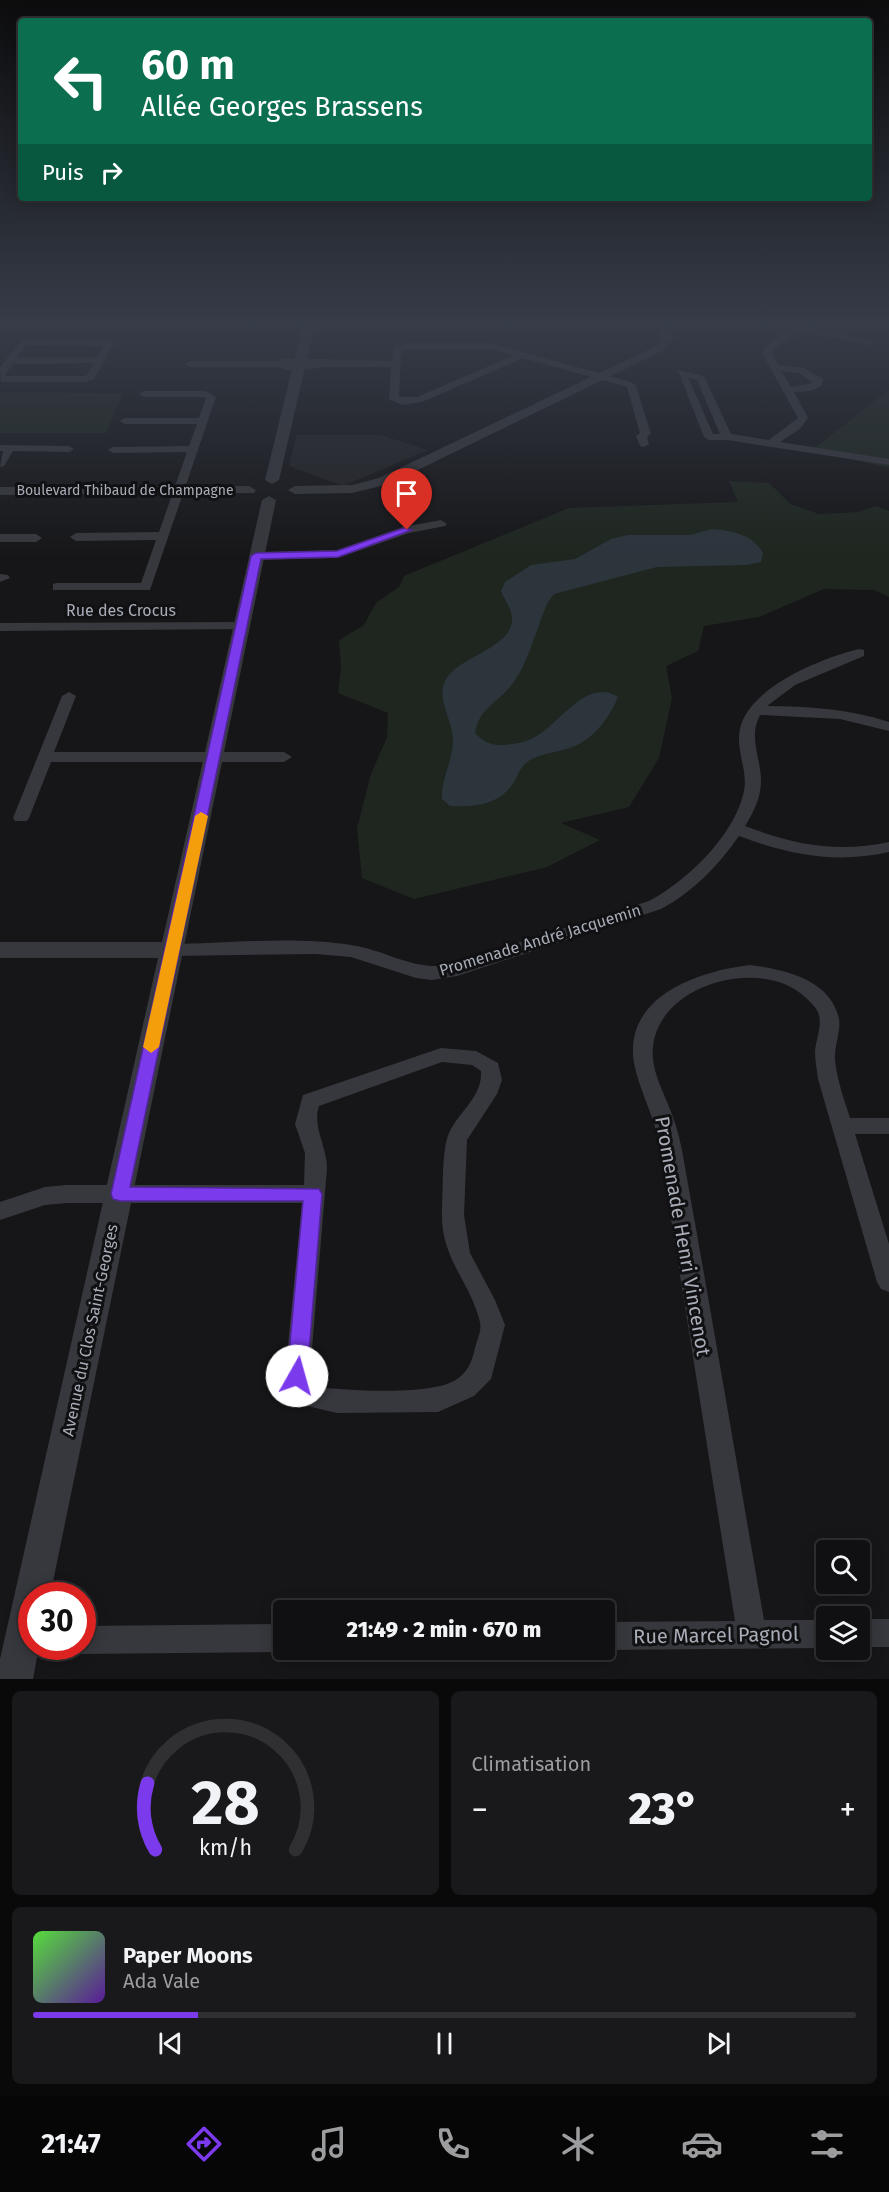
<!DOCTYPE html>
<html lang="fr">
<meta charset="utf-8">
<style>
:root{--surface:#101012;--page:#19191b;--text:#f1f3f6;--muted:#9c9d9f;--line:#303032;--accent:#7c3aed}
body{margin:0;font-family:"Fira Sans",sans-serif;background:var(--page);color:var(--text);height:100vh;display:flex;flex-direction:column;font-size:22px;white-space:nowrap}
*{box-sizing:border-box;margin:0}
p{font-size:20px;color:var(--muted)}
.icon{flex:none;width:33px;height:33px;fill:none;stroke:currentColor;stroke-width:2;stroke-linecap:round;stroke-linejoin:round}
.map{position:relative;height:1679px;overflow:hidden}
.sheet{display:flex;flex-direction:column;gap:12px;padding:12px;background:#09090a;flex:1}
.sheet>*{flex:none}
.banner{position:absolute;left:18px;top:18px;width:854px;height:183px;border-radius:6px;box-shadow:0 3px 15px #0003,0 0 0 2px var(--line);background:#0b6e4f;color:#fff;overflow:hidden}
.tools{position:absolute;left:816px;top:1540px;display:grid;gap:12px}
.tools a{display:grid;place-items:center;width:54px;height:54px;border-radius:6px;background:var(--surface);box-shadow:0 3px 15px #0003,0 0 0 2px var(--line);font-size:30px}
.speed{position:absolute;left:18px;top:1582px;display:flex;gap:12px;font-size:30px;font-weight:700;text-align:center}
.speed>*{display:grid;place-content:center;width:78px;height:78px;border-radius:50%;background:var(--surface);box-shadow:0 3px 15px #0003,0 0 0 2px var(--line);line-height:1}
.speed .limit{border:9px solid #d22;background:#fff;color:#111}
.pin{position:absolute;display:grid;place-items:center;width:51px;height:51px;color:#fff;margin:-62px -26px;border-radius:50% 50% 50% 0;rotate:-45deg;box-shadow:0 0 6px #0007}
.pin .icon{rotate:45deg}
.me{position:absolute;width:66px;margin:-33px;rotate:7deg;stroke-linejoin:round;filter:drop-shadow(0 0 4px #0008)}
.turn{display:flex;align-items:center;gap:21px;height:126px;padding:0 24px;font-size:27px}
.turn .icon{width:78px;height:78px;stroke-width:2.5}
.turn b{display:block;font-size:42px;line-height:51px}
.then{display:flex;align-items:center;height:57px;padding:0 24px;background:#0003;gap:12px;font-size:22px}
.big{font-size:45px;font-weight:800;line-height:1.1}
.sheet .tile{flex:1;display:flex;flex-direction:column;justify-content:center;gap:9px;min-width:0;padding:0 21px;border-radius:9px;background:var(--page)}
.sheet .dial{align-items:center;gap:0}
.dial svg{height:156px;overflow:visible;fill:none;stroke:var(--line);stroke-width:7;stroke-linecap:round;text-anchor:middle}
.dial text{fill:var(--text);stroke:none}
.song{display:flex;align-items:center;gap:18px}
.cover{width:72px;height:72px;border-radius:9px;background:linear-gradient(135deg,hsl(110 70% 55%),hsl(270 70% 35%))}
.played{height:6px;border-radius:3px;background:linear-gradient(90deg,var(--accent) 20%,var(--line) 20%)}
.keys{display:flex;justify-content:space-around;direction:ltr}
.heat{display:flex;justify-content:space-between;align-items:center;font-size:33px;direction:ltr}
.sheet .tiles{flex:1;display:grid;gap:12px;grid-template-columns:1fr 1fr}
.tile:last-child{grid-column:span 2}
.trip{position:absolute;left:273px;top:1600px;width:342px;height:60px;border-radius:6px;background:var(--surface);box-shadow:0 3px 15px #0003,0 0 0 2px var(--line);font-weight:800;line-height:60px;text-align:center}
.tab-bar{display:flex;height:96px;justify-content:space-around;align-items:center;background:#060607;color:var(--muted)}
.tab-bar .icon{width:42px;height:42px}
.tab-bar .on{color:var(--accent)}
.tab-bar b{font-size:27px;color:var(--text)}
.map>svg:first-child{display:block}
.built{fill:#222225}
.green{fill:#1e261f}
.water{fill:#2c353c}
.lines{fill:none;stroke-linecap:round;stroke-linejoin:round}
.minor{fill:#37383d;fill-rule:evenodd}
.tertiary{fill:#37383d;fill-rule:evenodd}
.route{fill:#7c3aed;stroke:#51269a;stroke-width:1.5}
.slow{fill:#f59e0b}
.labels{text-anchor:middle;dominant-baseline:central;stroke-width:6;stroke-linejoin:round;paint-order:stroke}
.far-street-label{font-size:14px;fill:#a8adb8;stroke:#111113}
.street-label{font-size:16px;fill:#a8adb8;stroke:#111113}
.near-street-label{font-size:20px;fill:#a8adb8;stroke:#111113}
</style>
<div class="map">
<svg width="889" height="1679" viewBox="0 0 889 1679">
<rect width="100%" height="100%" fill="#161618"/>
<path class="built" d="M 297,435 L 381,435 L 428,450 L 343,486 L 289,466 Z"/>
<g class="green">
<path d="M 889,390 L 889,468 L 812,450 Z"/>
<path d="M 0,392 L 123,393 L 106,433 L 0,433 Z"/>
<path d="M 729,481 L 769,483 L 790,504 L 819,514 L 859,512 L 875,506 L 889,511 L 889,597 L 874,590 L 824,589 L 759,617 L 704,626 L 698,651 L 666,666 L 672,698 L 659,758 L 629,807 L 561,823 L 600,840 L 547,867 L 414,899 L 362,878 L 357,828 L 371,774 L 387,737 L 388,713 L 338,693 L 341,667 L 339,640 L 364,625 L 376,603 L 399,587 L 404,576 L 569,508 L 738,502 Z"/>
</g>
<path class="water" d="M 712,529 C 733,531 752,534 763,553 L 761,562 L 747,565 L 657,567 L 554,594 L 548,602 C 536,628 530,660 513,683 C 500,702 479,707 475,733 C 482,741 492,746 504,745 C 513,744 523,743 531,739 C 558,728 585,676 618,697 C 610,717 593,740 572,747 C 559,752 544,753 532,759 C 522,764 520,771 515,780 C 501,805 476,807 450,806 L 442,799 C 441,779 453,760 453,740 C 453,721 436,699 445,681 C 457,656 515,648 512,617 C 511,608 504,599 501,591 L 505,582 L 531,565 L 575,559 L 611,539 L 628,535 L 690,535 Z"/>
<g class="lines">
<g class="minor">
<path d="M 792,324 L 810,324 L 807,327 L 875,342 L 870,345 L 801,331 L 774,349 L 772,353 L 778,365 L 804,368 L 823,379 L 821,386 L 811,391 L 794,392 L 808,418 L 801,428 L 780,442 L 889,459 L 889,465 L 727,440 L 709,440 L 704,437 L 678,370 L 704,376 L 731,434 L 769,440 L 798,418 L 762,353 L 767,345 L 791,329 L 788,327 ZM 781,371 L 799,373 L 813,383 L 791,387 ZM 688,377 L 697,380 L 720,434 L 713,434 Z"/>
<path d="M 32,339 L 109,340 L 114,343 L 94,379 L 84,382 L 1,382 L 0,368 L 19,342 ZM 32,345 L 103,346 L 97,357 L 17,358 L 25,346 ZM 94,363 L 87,375 L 84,376 L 4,376 L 13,364 Z"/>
<path d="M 409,343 L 490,343 L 631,382 L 636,386 L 651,434 L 647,437 L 649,444 L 644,447 L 640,446 L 636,436 L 640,433 L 627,387 L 523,358 L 422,402 L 402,405 L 389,399 L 391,367 L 323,367 L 290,371 L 279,367 L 190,367 L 185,364 L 190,361 L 278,361 L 283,358 L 392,361 L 394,347 ZM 409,349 L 490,349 L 514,355 L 417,397 L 399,397 L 401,351 Z"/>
<path d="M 205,391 L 216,397 L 150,590 L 53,590 L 53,584 L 57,583 L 141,583 L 156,540 L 76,541 L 70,537 L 76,533 L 159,532 L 187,452 L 113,453 L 108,450 L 113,447 L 189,446 L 197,424 L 125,424 L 120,421 L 125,418 L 199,418 L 206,398 L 203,397 L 144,397 L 139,394 L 144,391 Z"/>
<path d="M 0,445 L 69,446 L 74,449 L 69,452 L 13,451 L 4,466 L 0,467 L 3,451 L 0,451 Z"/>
<path d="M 441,520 L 447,524 L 445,526 L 409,533 L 338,558 L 256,560 L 250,556 L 256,552 L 337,550 L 403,527 Z"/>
<path d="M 0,534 L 36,534 L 42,538 L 36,542 L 0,542 Z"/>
<path d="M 0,574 L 8,575 L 10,578 L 0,582 Z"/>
<path d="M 242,622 L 249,626 L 247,629 L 0,631 L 0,623 Z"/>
<path d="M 859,649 L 864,650 L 864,656 L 795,685 L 767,706 C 809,706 849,709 889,722 L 889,731 L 840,719 L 760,715 C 748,737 761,758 761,781 C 761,798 753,813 745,826 C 794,845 838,853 889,842 L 889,852 C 836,864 789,855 739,836 C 718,866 693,892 661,909 L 457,976 L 432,980 L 416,978 L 351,957 L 316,954 L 172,956 L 166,954 L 163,950 L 166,946 L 172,944 C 228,943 296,936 351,945 C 386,950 413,971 449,965 L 649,901 C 687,881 733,836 743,795 C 749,775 738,756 739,736 C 741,690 821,658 859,649 Z"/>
<path d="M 69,692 L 76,696 L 54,752 L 284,752 L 292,757 L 284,762 L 51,762 L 29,818 L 27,821 L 15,821 L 13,818 L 62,696 Z"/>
<path d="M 750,965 C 783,969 831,979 839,1019 C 841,1032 834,1046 835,1060 C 837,1080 844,1099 850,1118 L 889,1118 L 889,1134 L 855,1134 L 889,1244 L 889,1292 L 881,1289 L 877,1282 L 818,1079 C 817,1070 815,1061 815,1052 C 816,1038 823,1025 818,1012 C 815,1006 810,1002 806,998 C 763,956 659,983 653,1047 C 650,1072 667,1097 674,1120 C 680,1137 683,1155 686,1173 C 713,1322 738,1471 764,1620 L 826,1620 L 826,1648 L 604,1650 L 604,1622 L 735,1621 L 659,1143 C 654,1115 639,1090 634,1063 C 623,996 699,971 750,965 Z"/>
<path d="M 441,1048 L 476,1051 L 498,1063 L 502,1080 L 497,1094 L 467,1140 L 464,1215 L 470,1253 L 495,1300 L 505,1325 L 491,1379 L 474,1396 L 438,1412 L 337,1413 L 303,1405 L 285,1376 L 302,1203 L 67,1203 L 45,1205 L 0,1220 L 0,1202 L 45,1187 L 67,1185 L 304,1185 L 305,1153 L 295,1124 L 303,1095 ZM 442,1062 L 472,1065 L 481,1071 C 483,1099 454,1114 447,1139 C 442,1155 443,1193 442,1211 C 440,1258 470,1281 480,1322 C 482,1330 477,1340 475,1348 C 472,1362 467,1374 454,1381 C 429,1395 349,1391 319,1387 L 310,1373 L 327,1168 C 327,1146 312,1127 319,1106 Z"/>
<rect x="860" y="1619" width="29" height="28"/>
<path d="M 284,1624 L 284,1650 L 289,1650 L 284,1652 L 82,1654 L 71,1647 L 82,1647 L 82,1626 Z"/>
</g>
<g class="tertiary">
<path d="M 303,324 L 315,324 L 279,480 L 272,484 L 265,480 Z"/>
<path d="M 656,324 L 668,324 L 673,339 L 664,350 L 389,484 L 352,493 L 295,494 L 288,490 L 295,486 L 352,485 L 379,478 L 656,346 L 661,339 Z"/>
<path d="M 249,486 L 256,490 L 254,493 L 0,495 L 0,487 Z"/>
<path d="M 269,496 L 276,500 L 50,1596 L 32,1596 L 32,1647 L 39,1647 L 33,1679 L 0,1679 L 0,1659 L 158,958 L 0,958 L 0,942 L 162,942 L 262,500 Z"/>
</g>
</g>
<linearGradient id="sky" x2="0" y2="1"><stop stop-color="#0c0c0d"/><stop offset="0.58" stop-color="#363c48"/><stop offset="1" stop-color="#363c48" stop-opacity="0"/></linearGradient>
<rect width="889" height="559" fill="url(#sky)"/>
<path class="route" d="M 404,528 L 412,530 L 338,557 L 261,559 L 130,1187 L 319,1189 L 322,1194 L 307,1376 L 304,1383 L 297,1385 L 290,1383 L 287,1376 L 303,1201 L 120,1201 L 113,1199 L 111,1194 L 251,556 L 256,553 L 337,551 Z"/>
<path class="slow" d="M 201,812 L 208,816 L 159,1047 L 151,1053 L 143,1047 L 195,816 Z"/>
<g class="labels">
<g class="far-street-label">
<text x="125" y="490">Boulevard Thibaud de Champagne</text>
</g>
<g class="street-label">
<text x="121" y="610">Rue des Crocus</text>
<text transform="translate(540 940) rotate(-17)">Promenade André Jacquemin</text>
<text transform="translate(90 1330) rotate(-78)">Avenue du Clos Saint-Georges</text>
</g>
<g class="near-street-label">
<text transform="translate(683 1236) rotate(80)">Promenade Henri Vincenot</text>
<text transform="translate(716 1635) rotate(-1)">Rue Marcel Pagnol</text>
</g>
</g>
</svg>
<div class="tools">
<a><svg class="icon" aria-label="search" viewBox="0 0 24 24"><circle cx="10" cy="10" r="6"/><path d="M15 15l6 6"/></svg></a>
<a><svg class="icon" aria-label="layers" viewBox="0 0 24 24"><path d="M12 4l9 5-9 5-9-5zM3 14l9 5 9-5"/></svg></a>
</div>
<div class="speed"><div class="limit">30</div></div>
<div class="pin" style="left:407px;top:530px;background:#d93025"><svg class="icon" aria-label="arrive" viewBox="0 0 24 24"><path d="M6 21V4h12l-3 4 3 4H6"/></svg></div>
<svg class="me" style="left:297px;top:1376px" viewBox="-20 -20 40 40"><circle r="19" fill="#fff"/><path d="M0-13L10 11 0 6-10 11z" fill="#7c3aed"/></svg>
<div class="trip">21:49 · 2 min · 670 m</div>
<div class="banner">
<div class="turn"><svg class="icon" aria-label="left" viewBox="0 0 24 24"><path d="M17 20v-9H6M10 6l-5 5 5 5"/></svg><div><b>60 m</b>Allée Georges Brassens</div></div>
<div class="then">Puis<svg class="icon" aria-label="right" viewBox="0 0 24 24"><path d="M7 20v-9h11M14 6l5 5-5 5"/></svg></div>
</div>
</div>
<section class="sheet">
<div class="tiles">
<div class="tile dial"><svg viewBox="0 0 100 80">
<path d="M14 69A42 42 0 1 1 86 69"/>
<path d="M14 69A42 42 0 0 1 10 35" stroke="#7c3aed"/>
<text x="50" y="56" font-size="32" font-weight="700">28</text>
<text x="50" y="72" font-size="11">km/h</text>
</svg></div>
<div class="tile"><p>Climatisation</p>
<div class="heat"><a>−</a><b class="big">23°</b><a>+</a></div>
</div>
<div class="tile">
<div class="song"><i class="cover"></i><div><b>Paper Moons</b><p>Ada Vale</p></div></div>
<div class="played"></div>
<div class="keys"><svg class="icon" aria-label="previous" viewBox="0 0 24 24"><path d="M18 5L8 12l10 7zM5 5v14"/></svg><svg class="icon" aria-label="pause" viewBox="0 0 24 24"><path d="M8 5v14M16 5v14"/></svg><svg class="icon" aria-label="next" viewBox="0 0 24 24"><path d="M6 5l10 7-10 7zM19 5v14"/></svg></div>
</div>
</div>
</section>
<nav class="tab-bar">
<b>21:47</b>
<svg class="icon on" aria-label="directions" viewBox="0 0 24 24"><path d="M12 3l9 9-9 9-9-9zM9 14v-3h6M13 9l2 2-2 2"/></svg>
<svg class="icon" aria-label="music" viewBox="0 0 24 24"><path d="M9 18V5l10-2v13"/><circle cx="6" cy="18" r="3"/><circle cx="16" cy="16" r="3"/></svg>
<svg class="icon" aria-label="phone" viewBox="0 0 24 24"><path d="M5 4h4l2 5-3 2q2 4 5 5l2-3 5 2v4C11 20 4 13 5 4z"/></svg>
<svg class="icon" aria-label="climate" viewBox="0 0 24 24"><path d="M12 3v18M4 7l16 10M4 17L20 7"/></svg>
<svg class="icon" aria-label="car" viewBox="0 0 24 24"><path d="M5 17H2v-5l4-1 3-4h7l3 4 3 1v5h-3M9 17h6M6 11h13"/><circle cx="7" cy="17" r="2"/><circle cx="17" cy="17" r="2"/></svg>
<svg class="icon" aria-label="filters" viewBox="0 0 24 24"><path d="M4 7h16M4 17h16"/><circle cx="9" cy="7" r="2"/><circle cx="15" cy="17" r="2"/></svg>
</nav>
